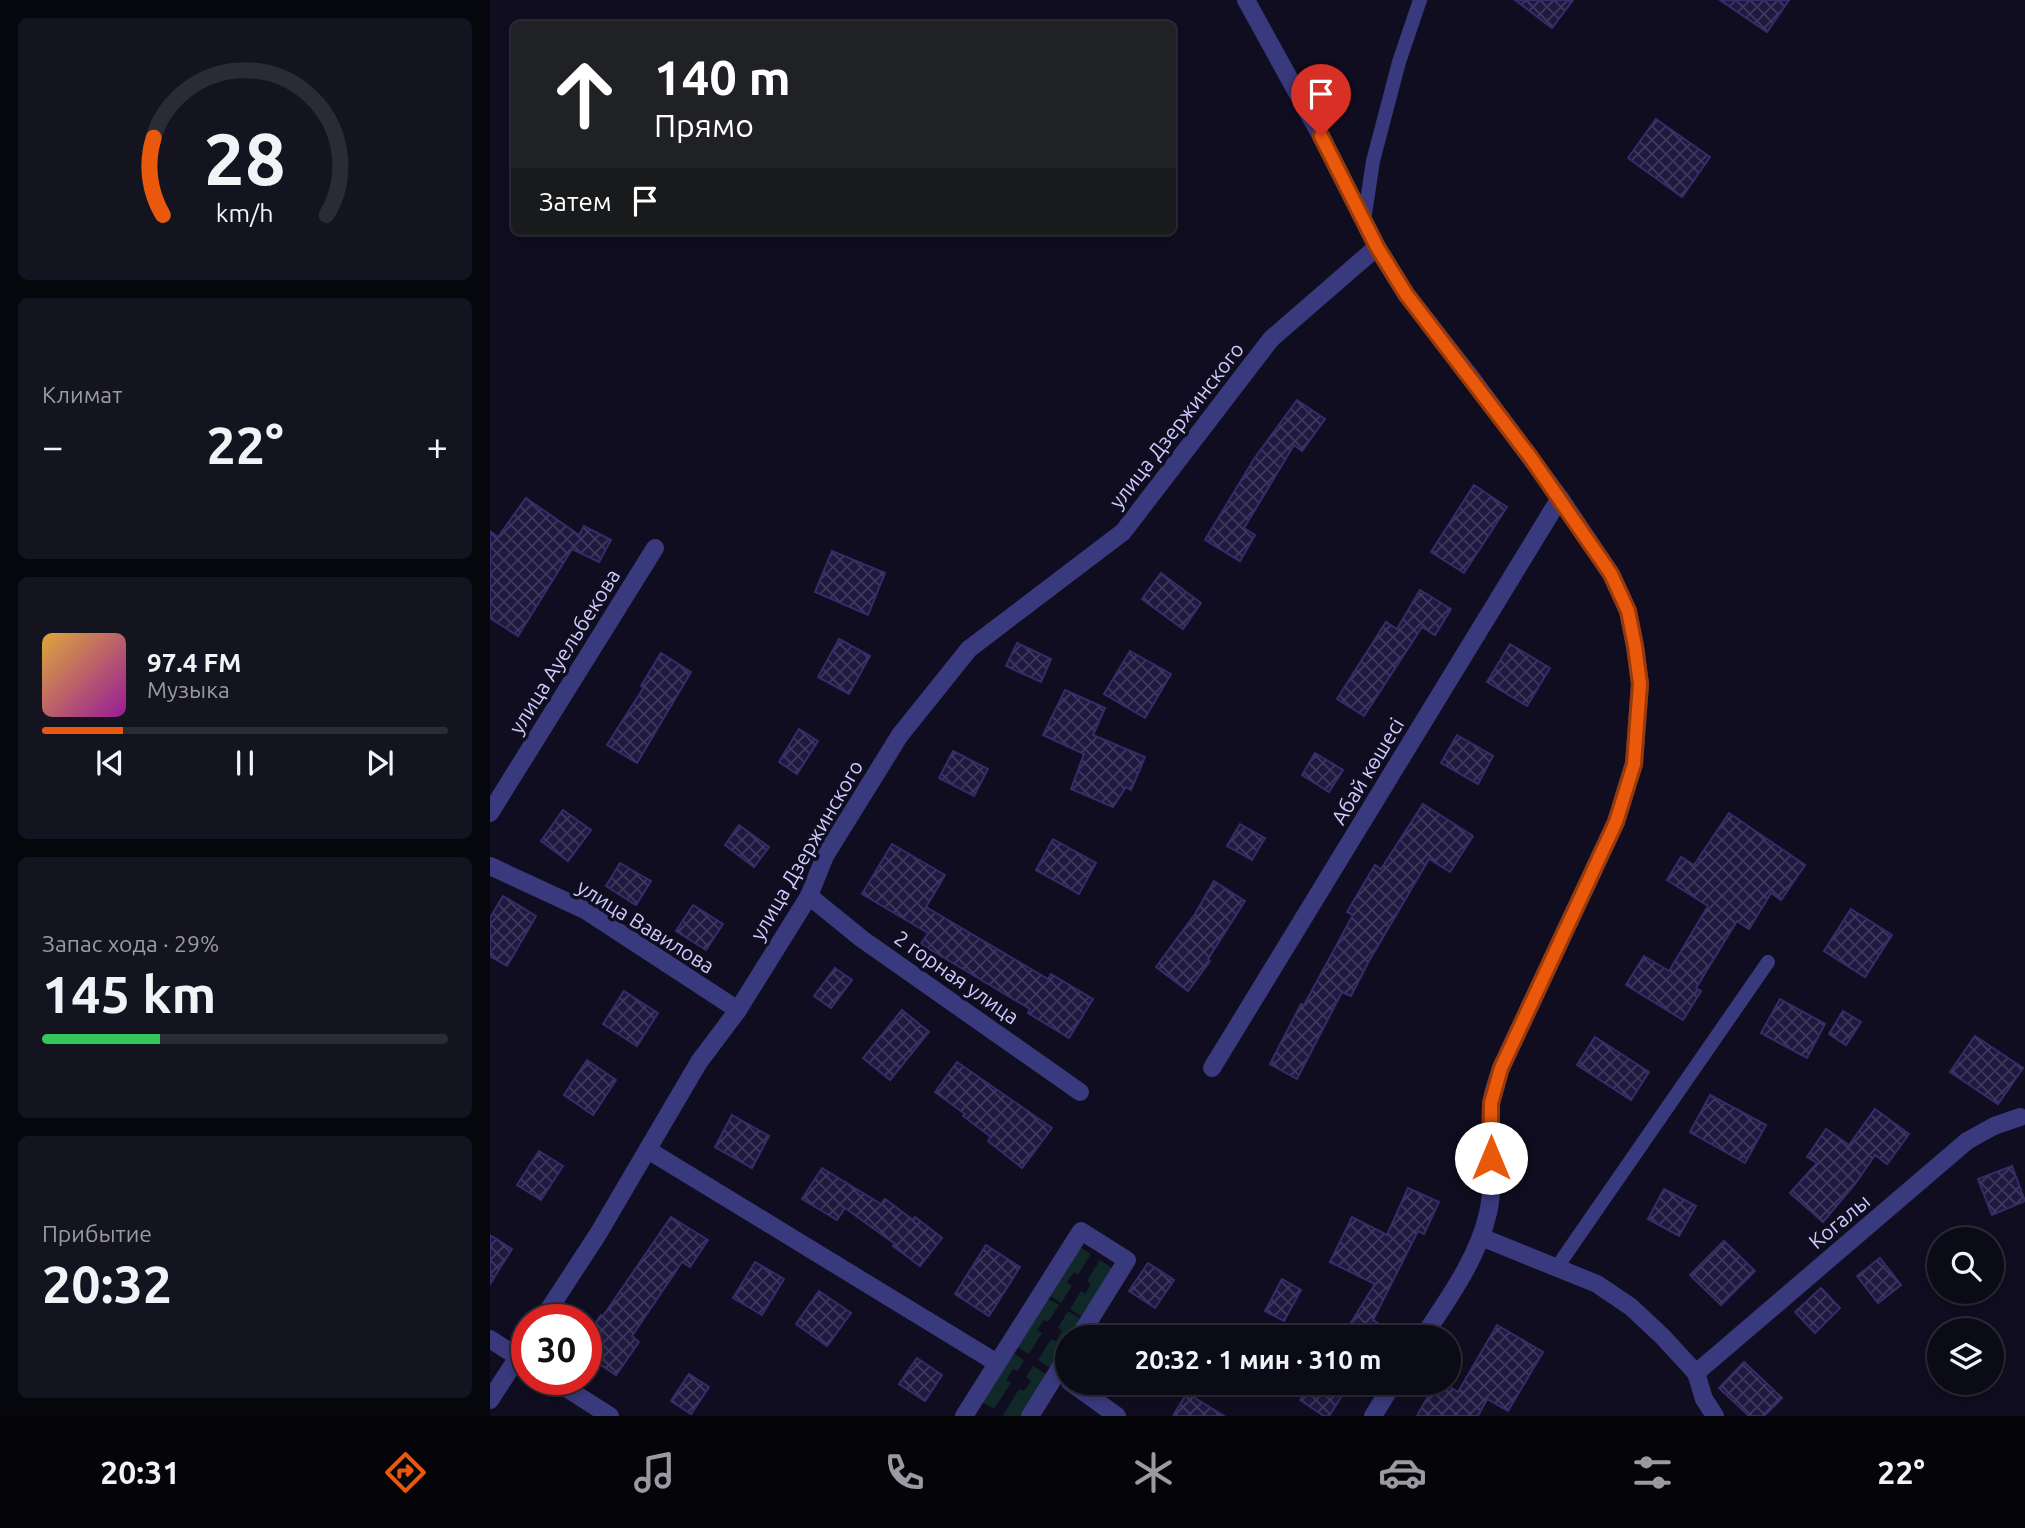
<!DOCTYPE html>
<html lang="ru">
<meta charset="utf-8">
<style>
:root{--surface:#0b0a17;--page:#141320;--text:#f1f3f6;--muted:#9a9aa1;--line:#2b2b36;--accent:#ea580c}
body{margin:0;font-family:Ubuntu,sans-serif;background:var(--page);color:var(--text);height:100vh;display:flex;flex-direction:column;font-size:26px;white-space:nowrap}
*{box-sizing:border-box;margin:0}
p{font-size:23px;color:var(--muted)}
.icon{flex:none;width:38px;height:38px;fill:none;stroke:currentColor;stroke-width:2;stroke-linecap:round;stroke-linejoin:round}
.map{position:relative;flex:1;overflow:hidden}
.side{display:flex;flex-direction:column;gap:18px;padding:18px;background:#06060d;width:490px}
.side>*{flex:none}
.top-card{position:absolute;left:21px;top:21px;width:665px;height:214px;border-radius:10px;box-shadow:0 4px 10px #0003,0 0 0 2px var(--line);background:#202124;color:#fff;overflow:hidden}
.tools{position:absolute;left:1437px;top:1227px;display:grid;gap:14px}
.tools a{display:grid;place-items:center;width:77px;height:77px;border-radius:50%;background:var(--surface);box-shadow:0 4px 10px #0003,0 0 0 2px var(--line);font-size:35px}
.speed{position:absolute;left:21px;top:1304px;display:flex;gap:14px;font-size:35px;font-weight:700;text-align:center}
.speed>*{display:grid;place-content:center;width:91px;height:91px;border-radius:50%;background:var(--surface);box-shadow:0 4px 10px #0003,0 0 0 2px var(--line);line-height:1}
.speed .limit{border:10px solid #d22;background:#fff;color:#111}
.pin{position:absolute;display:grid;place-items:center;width:60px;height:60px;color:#fff;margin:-72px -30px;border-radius:50% 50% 50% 0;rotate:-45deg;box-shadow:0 0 7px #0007}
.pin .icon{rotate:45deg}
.me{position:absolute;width:77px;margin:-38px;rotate:0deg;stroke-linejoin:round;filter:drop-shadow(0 0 5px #0008)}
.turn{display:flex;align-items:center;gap:24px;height:147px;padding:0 28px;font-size:32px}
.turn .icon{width:91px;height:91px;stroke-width:2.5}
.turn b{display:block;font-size:49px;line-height:60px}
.then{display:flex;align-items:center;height:66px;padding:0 28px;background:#0003;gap:14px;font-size:26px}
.big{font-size:52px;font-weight:600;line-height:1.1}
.side .tile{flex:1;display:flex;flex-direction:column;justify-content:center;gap:10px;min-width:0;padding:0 24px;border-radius:10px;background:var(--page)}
.side .dial{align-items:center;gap:0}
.dial svg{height:182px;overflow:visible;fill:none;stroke:var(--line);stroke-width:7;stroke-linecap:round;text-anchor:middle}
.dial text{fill:var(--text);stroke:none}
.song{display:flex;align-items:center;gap:21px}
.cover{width:84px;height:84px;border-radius:10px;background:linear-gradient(135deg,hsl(40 70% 55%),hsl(300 70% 35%))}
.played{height:7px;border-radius:4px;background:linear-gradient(90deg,var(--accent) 20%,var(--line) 20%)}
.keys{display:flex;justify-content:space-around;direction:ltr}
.heat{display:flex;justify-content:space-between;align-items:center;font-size:38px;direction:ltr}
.charge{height:10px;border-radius:5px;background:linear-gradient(90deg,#34c759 29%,var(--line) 0)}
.trip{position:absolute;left:565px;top:1325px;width:406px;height:70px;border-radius:35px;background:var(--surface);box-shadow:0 4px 10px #0003,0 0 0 2px var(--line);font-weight:600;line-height:70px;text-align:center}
.menu{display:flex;height:112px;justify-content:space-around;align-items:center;background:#040409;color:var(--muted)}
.menu .icon{width:49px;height:49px}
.menu .on{color:var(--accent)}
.menu b{font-size:32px;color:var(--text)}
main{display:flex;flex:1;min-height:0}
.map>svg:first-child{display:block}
.green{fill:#102827}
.building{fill:url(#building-cross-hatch);stroke:#362c6b;stroke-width:2}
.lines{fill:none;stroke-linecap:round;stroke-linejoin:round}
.lane{stroke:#39397d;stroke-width:14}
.street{stroke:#39397d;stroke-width:18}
.route-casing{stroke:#983908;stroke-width:18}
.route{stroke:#ea580c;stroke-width:12}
.labels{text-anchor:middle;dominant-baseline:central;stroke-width:7;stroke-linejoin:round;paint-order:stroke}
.street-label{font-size:21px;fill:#cfcbfe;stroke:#0f0d1f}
</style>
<main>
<section class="side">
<div class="tile dial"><svg viewBox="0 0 100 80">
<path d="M14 69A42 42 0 1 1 86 69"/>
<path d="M14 69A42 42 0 0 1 10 35" stroke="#ea580c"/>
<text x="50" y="56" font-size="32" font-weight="700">28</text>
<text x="50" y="72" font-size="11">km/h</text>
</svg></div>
<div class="tile"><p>Климат</p>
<div class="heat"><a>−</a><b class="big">22°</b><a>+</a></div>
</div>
<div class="tile">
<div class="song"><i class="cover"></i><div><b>97.4 FM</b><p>Музыка</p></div></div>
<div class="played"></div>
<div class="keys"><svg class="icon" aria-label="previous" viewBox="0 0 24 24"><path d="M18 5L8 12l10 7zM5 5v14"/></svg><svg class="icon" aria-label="pause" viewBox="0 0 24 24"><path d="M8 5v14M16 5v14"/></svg><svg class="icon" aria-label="next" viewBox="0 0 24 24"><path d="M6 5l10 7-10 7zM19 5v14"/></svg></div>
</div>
<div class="tile"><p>Запас хода · 29%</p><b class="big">145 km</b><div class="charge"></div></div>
<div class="tile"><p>Прибытие</p><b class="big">20:32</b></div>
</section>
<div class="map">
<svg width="1535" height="1416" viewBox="0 0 1535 1416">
<defs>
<pattern id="building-cross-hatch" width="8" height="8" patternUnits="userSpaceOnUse" patternTransform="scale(1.75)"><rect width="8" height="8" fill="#1f193f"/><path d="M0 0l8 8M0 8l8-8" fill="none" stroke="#3e395c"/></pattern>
</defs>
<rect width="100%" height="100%" fill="#0f0d1f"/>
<g class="green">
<path d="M 588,1246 L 601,1254 L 588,1275 L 584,1272 L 577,1282 L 582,1286 L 571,1303 L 558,1295 Z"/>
<path d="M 610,1260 L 623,1269 L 592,1317 L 580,1309 L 591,1291 L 595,1294 L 601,1284 L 597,1281 Z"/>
<path d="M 556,1297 L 569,1305 L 558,1322 L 554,1320 L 547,1330 L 552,1333 L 539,1354 L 526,1346 Z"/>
<path d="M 578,1311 L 591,1319 L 580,1337 L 578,1337 L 560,1368 L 548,1360 L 561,1339 L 566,1341 L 572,1330 L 568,1328 Z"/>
<path d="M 522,1352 L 534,1360 L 528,1371 L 523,1369 L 516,1380 L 521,1383 L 504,1409 L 491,1401 Z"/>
<path d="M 543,1366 L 556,1374 L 530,1416 L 514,1416 L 513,1415 L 529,1389 L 534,1391 L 541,1381 L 536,1377 Z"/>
</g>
<g class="building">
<path d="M 1025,0 L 1083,0 L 1062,28 Z"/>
<path d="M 1230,0 L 1299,0 L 1277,32 Z"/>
<path d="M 1166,119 L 1220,157 L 1192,197 L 1138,158 Z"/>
<path d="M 807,400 L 835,419 L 812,451 L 804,445 L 754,528 L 765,535 L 750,561 L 715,540 L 764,459 Z"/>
<path d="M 984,485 L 1017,507 L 974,573 L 941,552 Z"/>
<path d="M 36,498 L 89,535 L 94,526 L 121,540 L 109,562 L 82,549 L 28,636 L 0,618 L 0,531 L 8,537 Z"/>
<path d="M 342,551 L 395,573 L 378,615 L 325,592 Z"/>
<path d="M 671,573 L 711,603 L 693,629 L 652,599 Z"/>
<path d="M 930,590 L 961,609 L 945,635 L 932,627 L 874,716 L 847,699 L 896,622 L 907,629 Z"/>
<path d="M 349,639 L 380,656 L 359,694 L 328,677 Z"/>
<path d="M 527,643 L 561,659 L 551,682 L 516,666 Z"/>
<path d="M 1020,644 L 1060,668 L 1037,706 L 997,682 Z"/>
<path d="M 640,651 L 681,674 L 655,718 L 614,694 Z"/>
<path d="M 171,653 L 201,672 L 147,763 L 117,745 L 154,687 L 151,686 Z"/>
<path d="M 575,690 L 615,708 L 603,735 L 655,757 L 641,790 L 636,787 L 623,807 L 581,789 L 594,754 L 553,735 Z"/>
<path d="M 309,729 L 328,741 L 307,774 L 289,762 Z"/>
<path d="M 967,735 L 1003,756 L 988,784 L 951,763 Z"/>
<path d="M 463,751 L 498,769 L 484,796 L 449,778 Z"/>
<path d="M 825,753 L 853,770 L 839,792 L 812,775 Z"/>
<path d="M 933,804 L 983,836 L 960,872 L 939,859 L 879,961 L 861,996 L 852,992 L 807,1079 L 780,1064 L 811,1004 L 814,1005 L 863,915 L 857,912 L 885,865 L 891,869 Z"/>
<path d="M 73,810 L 101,830 L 78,861 L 51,841 Z"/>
<path d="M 1239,813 L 1315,865 L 1291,900 L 1281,893 L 1259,929 L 1247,921 L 1206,988 L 1211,991 L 1193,1020 L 1136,985 L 1154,956 L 1179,971 L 1218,906 L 1177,880 L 1191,857 L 1204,865 Z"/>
<path d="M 750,824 L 775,838 L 762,860 L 737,846 Z"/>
<path d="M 249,825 L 279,847 L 264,867 L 235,845 Z"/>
<path d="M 563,839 L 606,863 L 589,894 L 546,870 Z"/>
<path d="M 402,844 L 455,875 L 436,907 L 558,979 L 561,974 L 603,999 L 579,1038 L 538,1013 L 540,1009 L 431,944 L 438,933 L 372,894 Z"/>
<path d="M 130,863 L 161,881 L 146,905 L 116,886 Z"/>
<path d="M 724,881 L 755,901 L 718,959 L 720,961 L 698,991 L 666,967 L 705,914 Z"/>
<path d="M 13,896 L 46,916 L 17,966 L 0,956 L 0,918 Z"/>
<path d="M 203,905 L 233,924 L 216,950 L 186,931 Z"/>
<path d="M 1361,909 L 1402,935 L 1375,977 L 1334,951 Z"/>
<path d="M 345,968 L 362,980 L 341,1008 L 324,996 Z"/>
<path d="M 134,991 L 168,1013 L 147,1046 L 113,1024 Z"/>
<path d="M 1290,999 L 1335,1024 L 1317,1058 L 1271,1033 Z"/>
<path d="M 412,1010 L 439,1032 L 400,1080 L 373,1058 Z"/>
<path d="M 1353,1011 L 1371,1022 L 1356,1045 L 1339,1034 Z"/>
<path d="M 1485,1036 L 1533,1068 L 1508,1104 L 1460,1072 Z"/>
<path d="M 1105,1037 L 1159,1072 L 1141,1100 L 1087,1065 Z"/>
<path d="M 97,1060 L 126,1080 L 103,1115 L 74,1095 Z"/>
<path d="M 467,1062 L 562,1128 L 532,1168 L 498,1141 L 501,1137 L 473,1116 L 475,1114 L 445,1092 Z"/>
<path d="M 1220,1095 L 1276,1125 L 1255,1163 L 1200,1132 Z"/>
<path d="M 1385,1109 L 1419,1134 L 1397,1164 L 1385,1155 L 1365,1184 L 1333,1222 L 1300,1193 L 1327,1163 L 1317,1157 L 1336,1129 L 1359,1145 Z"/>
<path d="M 242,1115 L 279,1136 L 262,1168 L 225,1147 Z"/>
<path d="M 49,1151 L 73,1166 L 51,1200 L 27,1185 Z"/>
<path d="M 1522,1166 L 1535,1201 L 1502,1215 L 1488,1179 Z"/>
<path d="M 332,1168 L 391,1204 L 395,1199 L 423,1220 L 425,1217 L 452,1238 L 430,1266 L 403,1246 L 405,1244 L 355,1208 L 347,1220 L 312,1199 Z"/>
<path d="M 918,1188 L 949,1202 L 934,1234 L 928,1231 L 883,1320 L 910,1337 L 852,1337 L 885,1284 L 840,1262 L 862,1217 L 897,1235 Z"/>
<path d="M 1174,1189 L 1206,1206 L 1189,1236 L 1158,1219 Z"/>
<path d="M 181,1217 L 218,1240 L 200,1267 L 192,1262 L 142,1336 L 149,1342 L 126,1375 L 96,1355 L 96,1336 L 111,1315 L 113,1316 Z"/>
<path d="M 0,1235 L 22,1249 L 0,1284 Z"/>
<path d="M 1234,1241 L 1265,1271 L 1231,1305 L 1200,1275 Z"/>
<path d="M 496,1245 L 530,1267 L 499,1316 L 465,1294 Z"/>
<path d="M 1390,1258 L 1411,1285 L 1388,1303 L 1367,1276 Z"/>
<path d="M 265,1262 L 294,1279 L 272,1315 L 243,1298 Z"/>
<path d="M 658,1263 L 684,1280 L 665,1308 L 639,1291 Z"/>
<path d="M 792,1279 L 811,1290 L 794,1321 L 775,1311 Z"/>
<path d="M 1331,1288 L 1350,1308 L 1325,1333 L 1305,1312 Z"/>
<path d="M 329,1291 L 361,1313 L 337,1346 L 306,1324 Z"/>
<path d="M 1007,1325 L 1053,1352 L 1018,1411 L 997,1399 L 988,1416 L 927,1416 L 946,1382 L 952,1382 L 968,1392 Z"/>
<path d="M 427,1358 L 452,1375 L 435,1401 L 409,1384 Z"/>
<path d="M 1254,1362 L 1292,1398 L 1274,1416 L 1259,1416 L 1229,1388 Z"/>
<path d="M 199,1374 L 219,1387 L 201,1414 L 181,1401 Z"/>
<path d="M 821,1382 L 861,1382 L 839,1416 L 834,1416 L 810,1400 Z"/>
<path d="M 697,1393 L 734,1416 L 683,1416 Z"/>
</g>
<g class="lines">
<g class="lane">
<path d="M 874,221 L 883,161 L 909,62 L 930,0"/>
<path d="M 1067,1267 L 1278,962"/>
</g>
<g class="street">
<path d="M 756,0 L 831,136 L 887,247 L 916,294 L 983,380 L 1070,498 L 1121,574 L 1138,611 L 1145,646 L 1150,684 L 1144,763 L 1126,822 L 1011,1068 C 1007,1080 1002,1093 1001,1105 C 998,1140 1006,1178 998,1213 C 988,1258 958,1299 933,1337"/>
<path d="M 0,813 L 165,548"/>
<path d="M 0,866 L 95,910 L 248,1010"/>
<path d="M 319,896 L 372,939 L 590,1092"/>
<path d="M 722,1068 L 1070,498"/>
<path d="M 158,1150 L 507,1363"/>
<path d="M 991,1237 L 1107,1284 L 1141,1307 L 1173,1337 L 1206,1373 L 1214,1399 L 1225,1416"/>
<path d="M 52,1320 L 108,1234 L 209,1062 L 248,1010 L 319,896 L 335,856 L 410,735 L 479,649 L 633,532 L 781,339 L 887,247"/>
<path d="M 0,1339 L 37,1363"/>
<path d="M 1206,1373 L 1477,1141 L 1504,1126 L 1530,1117"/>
<path d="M 62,1379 L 120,1416"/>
<path d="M 580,1382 L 627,1416"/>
<path d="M 0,1400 L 37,1343"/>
<path d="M 474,1416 L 591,1231 L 637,1260 L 589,1337"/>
<path d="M 540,1416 L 578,1355"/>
<path d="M 883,1416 L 904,1382"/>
</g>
</g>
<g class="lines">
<g class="route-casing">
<path id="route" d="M 831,136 L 887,247 L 916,294 L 1041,458 L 1121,574 L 1138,611 L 1145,646 L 1150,684 L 1144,764 L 1126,822 L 1011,1068 L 1001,1103 L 1001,1158"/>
</g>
<use href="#route" class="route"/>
</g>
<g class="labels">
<g class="street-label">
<text transform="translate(686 425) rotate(-52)">улица Дзержинского</text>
<text transform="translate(74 651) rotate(-58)">улица Ауельбекова</text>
<text transform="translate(877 771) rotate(-59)">Абай көшесі</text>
<text transform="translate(316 850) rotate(-60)">улица Дзержинского</text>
<text transform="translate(156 926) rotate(32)">улица Вавилова</text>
<text transform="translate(467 977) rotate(35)">2 горная улица</text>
<text transform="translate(1349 1221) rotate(-40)">Когалы</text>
</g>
</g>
</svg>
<div class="tools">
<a><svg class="icon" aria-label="search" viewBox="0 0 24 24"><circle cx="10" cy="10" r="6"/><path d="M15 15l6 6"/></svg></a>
<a><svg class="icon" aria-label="layers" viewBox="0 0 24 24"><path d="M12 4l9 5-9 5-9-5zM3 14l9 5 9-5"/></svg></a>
</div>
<div class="speed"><div class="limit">30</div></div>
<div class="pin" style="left:831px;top:136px;background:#d93025"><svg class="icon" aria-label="arrive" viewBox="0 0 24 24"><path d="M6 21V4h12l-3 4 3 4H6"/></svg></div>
<svg class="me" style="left:1001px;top:1158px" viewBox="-20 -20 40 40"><circle r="19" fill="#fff"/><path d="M0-13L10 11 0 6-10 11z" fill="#ea580c"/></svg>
<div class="trip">20:32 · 1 мин · 310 m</div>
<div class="top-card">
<div class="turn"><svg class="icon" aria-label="ahead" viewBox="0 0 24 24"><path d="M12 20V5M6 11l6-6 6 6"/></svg><div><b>140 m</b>Прямо</div></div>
<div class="then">Затем<svg class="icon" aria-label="arrive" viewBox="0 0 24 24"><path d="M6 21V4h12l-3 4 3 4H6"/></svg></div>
</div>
</div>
</main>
<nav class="menu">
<b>20:31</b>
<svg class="icon on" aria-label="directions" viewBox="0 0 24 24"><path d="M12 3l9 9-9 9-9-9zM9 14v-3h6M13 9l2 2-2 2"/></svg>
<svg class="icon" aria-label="music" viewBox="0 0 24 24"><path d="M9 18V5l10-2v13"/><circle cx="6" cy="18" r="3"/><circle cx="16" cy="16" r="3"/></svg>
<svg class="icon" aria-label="phone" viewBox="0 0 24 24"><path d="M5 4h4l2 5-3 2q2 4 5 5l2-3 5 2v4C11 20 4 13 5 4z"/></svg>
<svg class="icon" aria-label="climate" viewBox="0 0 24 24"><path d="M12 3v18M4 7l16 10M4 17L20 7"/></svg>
<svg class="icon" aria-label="car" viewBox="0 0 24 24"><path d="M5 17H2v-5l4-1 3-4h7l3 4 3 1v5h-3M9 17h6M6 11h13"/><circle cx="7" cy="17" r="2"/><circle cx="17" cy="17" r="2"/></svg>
<svg class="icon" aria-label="filters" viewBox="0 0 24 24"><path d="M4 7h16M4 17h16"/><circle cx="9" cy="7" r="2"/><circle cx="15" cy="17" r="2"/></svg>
<b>22°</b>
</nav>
